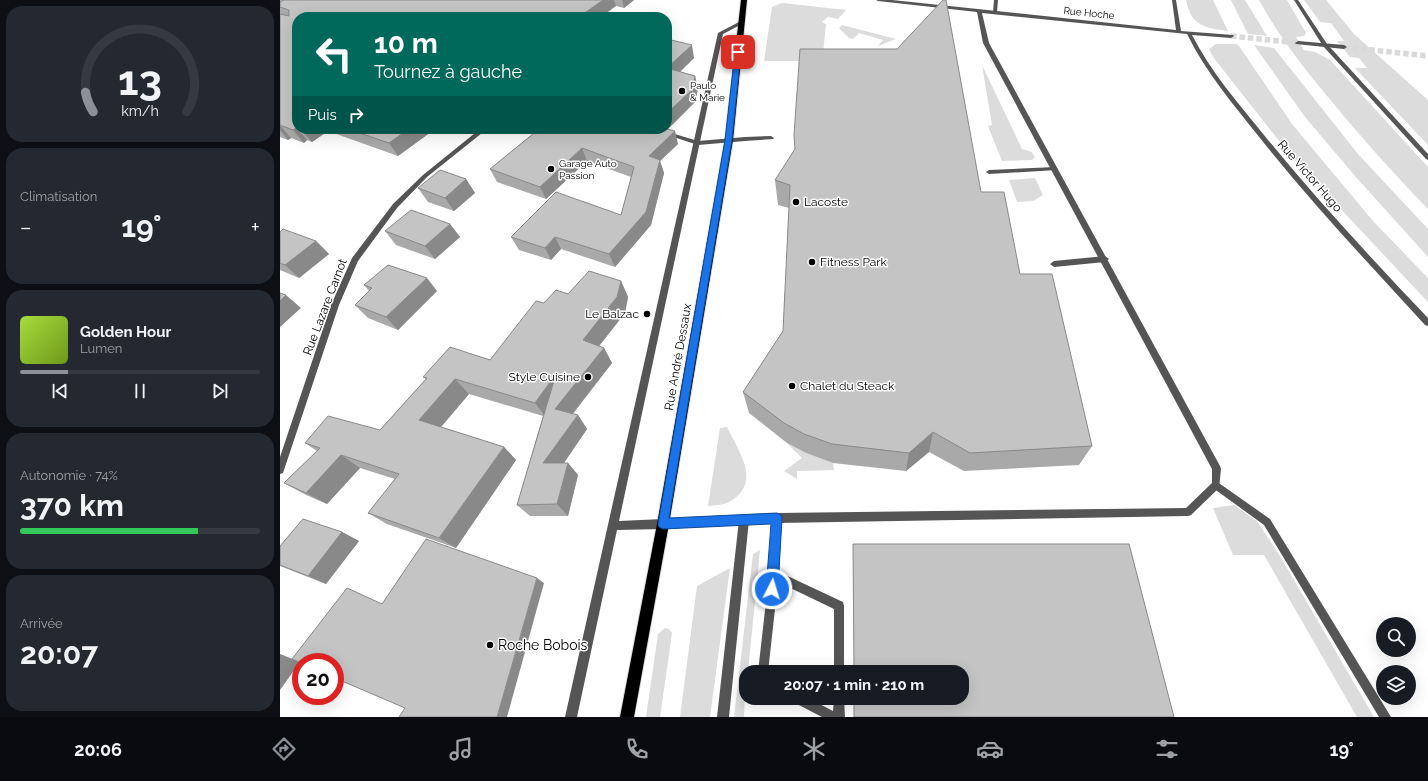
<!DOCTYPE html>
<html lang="fr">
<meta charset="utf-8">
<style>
:root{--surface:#171b24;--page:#242831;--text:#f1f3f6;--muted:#9ea1a6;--line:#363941;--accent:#8c9099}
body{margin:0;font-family:Raleway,sans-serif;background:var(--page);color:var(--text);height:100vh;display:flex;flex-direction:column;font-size:15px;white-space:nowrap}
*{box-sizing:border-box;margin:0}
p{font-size:13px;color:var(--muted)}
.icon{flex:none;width:22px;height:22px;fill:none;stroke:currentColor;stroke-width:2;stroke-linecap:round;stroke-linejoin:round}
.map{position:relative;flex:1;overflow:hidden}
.details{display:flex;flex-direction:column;gap:6px;padding:6px;background:#0d0f14;width:280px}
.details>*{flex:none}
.top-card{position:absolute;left:12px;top:12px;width:380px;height:122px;border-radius:16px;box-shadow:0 4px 16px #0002;background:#00695c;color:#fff;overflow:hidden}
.controls{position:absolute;left:1096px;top:617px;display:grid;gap:8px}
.controls a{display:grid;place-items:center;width:40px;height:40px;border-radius:50%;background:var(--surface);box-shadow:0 4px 16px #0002;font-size:20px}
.speed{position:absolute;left:12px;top:653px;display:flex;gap:8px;font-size:20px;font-weight:700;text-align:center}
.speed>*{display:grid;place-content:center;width:52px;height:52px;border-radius:50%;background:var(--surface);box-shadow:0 4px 16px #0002;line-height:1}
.speed .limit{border:6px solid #d22;background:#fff;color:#111}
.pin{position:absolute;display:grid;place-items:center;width:34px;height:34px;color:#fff;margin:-17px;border-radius:8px;box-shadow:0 2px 6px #0006}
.me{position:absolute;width:44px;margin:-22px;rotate:5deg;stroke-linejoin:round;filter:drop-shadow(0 0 3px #0008)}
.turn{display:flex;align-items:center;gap:14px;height:84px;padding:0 16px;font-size:18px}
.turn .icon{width:52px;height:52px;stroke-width:2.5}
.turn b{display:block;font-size:28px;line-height:34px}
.then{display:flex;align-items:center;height:38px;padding:0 16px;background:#0003;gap:8px;font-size:15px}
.big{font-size:30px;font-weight:700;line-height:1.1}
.details .tile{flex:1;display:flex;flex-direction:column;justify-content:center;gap:6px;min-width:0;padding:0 14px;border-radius:16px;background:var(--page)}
.details .dial{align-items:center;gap:0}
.dial svg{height:104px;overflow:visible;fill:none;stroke:var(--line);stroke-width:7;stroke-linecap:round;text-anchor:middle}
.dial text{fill:var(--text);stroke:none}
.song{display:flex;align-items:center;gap:12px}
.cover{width:48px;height:48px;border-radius:6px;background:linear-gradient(135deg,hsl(80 70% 55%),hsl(80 70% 35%))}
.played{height:4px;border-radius:2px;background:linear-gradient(90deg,var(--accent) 20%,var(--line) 20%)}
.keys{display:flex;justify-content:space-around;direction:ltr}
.heat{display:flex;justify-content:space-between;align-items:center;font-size:22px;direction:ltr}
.charge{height:6px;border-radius:3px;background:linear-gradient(90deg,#34c759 74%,var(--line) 0)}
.trip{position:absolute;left:459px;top:665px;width:230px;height:40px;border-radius:16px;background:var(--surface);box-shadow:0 4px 16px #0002;font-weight:700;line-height:40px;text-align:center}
.tabs{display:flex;height:64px;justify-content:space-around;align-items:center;background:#090b0e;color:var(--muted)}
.tabs .icon{width:28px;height:28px}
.tabs .active{color:var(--accent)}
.tabs b{font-size:18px;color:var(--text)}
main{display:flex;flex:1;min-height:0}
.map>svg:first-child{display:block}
.green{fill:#dcdcdc}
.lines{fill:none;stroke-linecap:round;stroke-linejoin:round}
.minor-tunnel{stroke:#d9d9d9;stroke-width:5.5;stroke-dasharray:5.5 3;stroke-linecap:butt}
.primary-casing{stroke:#dbdbdb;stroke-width:2}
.service{fill:#555;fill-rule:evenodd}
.minor{fill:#555;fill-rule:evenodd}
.primary{fill:#000;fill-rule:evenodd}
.wall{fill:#a9a9a9}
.shaded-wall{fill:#898989}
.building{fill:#c4c4c4;stroke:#898989}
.route{fill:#1a73e8;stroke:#114b97}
.poi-dot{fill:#000;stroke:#fff;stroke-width:1.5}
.labels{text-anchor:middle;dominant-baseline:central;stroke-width:3;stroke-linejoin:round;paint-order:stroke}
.far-street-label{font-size:10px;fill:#000;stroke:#fff}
.far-poi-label{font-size:10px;fill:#000;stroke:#fff;text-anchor:start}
.street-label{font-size:12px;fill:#000;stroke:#fff}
.poi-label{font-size:12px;fill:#000;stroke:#fff;text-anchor:start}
.near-poi-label{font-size:14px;fill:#000;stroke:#fff;text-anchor:start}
</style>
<main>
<section class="details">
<div class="tile dial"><svg viewBox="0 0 100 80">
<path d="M14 69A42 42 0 1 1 86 69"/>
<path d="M14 69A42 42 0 0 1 8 54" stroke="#8c9099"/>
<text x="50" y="56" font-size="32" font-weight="700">13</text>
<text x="50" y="72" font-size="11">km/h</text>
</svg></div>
<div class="tile"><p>Climatisation</p>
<div class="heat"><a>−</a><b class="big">19°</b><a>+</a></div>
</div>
<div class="tile">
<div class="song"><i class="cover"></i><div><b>Golden Hour</b><p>Lumen</p></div></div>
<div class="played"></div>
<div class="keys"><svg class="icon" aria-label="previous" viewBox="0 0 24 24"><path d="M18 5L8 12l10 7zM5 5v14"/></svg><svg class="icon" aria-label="pause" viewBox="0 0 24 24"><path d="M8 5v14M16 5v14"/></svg><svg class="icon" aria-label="next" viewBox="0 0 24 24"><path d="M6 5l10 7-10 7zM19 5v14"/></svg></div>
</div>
<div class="tile"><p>Autonomie · 74%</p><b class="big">370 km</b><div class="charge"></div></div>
<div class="tile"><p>Arrivée</p><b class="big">20:07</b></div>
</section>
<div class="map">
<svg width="1148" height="717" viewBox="0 0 1148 717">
<rect width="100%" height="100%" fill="#fff"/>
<g class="green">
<path d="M 906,0 L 933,0 L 948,31 C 925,28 911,26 906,0 Z"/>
<path d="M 951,0 L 965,0 L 987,36 L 968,34 Z"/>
<path d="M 979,0 L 1007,0 L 1026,33 L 1024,36 L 1016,37 L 1024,50 L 1035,52 L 1050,60 L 1148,167 L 1148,209 C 1113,173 1080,136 1048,97 C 1023,67 998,35 979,0 Z"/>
<path d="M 1024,0 L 1046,0 L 1074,34 L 1148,100 L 1148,145 L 1075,68 L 1087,68 L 1079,58 L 1070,57 L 1057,41 L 1064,41 L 1051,23 L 1040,22 Z"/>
<path d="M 502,3 L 566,10 L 558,19 L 548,17 L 542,22 L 546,24 L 543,53 L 527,61 L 484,61 L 492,7 Z"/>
<path d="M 562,25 L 616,39 L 598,46 L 603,40 L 579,33 L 573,39 L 569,38 L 559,28 Z"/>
<path d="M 936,44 L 956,44 L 959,46 L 1012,124 L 1093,221 L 1148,278 L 1148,302 L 1011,156 L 933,57 L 929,49 Z"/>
<path d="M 974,45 L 994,48 L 1078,154 L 1148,229 L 1148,257 L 1075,176 L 1025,117 Z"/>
<path d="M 702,65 L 742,149 L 752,152 L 755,157 L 752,160 L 722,161 L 708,126 L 712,125 Z"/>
<path d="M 755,178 L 763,195 L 753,201 L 737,202 L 729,180 Z"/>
<path d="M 447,427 C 456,446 476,474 461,492 C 451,504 443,505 428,506 L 440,428 Z"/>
<path d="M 507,443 L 526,453 L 553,463 L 554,470 L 517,471 L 517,479 L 504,471 L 522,458 Z"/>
<path d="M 954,505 L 977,521 L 1000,556 L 1094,717 L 1077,717 L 984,555 L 953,555 L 933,508 Z"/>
<path d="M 480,550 L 468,672 L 466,672 L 464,717 L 454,717 L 473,554 Z"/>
<path d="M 450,568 L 430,717 L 400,717 L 417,586 Z"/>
<path d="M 385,628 L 389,629 L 392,633 L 380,717 L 366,717 L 378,634 Z"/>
</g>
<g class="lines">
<g class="minor-tunnel">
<path d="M 951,36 L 1018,43"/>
<path d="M 1064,47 L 1148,56"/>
</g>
<g class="primary-casing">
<path id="primary" d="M 461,0 L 467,0 L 453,140 L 389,524 L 354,717 L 340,717 L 377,524 L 445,140 Z"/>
</g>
<g class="service">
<path d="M 714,0 L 718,0 L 717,12 L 715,13 L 713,12 Z"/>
<path d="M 1014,0 L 1018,0 L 1047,44 L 1148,154 L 1148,160 L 1146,159 L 1043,46 Z"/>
<path d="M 459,22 L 464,23 L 443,34 L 339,521 L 383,519 L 386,521 L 388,524 L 386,527 L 383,529 L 337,530 L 297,717 L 285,717 L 438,33 Z"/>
<path d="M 491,136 L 494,138 L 493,139 L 465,141 L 462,139 L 465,137 Z"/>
<path d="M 775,167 L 778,169 L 777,170 L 709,174 L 706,172 L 709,170 Z"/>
<path d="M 825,256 L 829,259 L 825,262 L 774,267 L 770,264 L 774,261 Z"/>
<path d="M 936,481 L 990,519 L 1111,717 L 1099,717 L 984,525 L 933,488 L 931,485 L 933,482 Z"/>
<path d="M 497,513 L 500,515 L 502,518 L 499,572 L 563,602 L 564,606 L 564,672 L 554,672 L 554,609 L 498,582 L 488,672 L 478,672 L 489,575 L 492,518 L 494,515 Z"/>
<path d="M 464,515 L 467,517 L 469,520 L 449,717 L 437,717 L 459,520 L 461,517 Z"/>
<path d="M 512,698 L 528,698 L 553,711 L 554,698 L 564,698 L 565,717 L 542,717 L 513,702 Z"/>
</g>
<g class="minor">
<path d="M 596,0 L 612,0 L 896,30 L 892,0 L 896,0 L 901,31 L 953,35 L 954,36 L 951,38 L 912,35 C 931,72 958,103 984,135 C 1036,199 1092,259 1148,318 L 1148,326 L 1145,325 C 1089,264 1032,203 980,138 C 954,105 926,73 907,34 L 702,13 L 709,43 L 940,466 L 941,469 L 939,488 L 911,515 L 908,516 L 497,523 L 383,529 L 380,527 L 378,524 L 380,521 L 383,519 L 497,513 L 906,508 L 932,483 L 932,469 L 703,43 L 697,12 L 598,1 Z"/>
<path d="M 1018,41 L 1064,45 L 1067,47 L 1064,49 L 1016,44 L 1015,43 Z"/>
<path d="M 200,129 L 207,129 L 147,177 L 117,208 L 78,261 L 59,305 L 3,473 L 0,474 L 0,457 L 51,305 L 72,258 L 113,204 L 143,175 Z"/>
<path d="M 369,129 L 378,129 L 418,141 L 465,137 L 468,139 L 465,141 L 418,145 Z"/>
</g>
<use href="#primary" class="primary"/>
</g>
<g class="wall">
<path d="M 0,0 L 354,0 L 344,8 L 336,6 L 17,17 L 17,129 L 155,129 L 118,156 L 48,131 L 32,142 L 27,140 L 24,143 L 11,138 L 8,140 L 0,137 Z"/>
<path d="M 387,39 L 414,58 L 400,72 L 415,76 L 418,89 L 415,102 L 388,129 L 398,144 L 380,161 L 384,173 L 371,225 L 335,267 L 281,249 L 271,260 L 239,250 L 231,237 L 341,215 L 351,177 L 307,161 L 266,199 L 217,182 L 210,169 L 253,134 L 242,131 L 241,129 L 387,129 Z"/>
<path d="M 186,179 L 195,193 L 174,211 L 148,202 L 138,188 Z"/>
<path d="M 495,180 L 701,192 L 740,274 L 812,446 L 799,465 L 684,471 L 649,452 L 626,471 L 553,463 L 526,453 L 507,443 L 469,413 L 463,392 L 503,331 L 509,208 L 498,205 Z"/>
<path d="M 170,224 L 180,237 L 155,259 L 116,245 L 105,231 Z"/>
<path d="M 0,232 L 36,241 L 49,254 L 19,278 L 0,270 Z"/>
<path d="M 341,281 L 348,297 L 345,313 L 319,346 L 324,348 L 332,363 L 293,414 L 298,415 L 307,429 L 284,463 L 288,463 L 298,475 L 288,516 L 250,516 L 237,505 L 263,416 L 189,394 L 161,427 L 224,447 L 236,460 L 176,548 L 107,524 L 88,513 L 115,479 L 80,468 L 47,504 L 26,495 L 4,483 L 37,451 L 25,443 L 100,430 L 146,379 L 143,377 L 210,360 L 264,303 L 288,294 Z"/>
<path d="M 84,285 L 157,291 L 118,330 L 88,318 L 75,305 L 89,291 Z"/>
<path d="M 62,532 L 79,541 L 46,584 L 0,566 L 0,546 Z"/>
</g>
<g class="shaded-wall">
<path d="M 323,0 L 334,0 L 336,6 L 321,17 L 299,17 Z"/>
<path d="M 342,0 L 354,0 L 344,8 Z"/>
<path d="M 412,45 L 414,58 L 390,81 L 387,70 L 387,68 Z"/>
<path d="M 415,76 L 418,89 L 415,102 L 387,130 L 387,113 Z"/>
<path d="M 0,125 L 11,138 L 8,140 L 0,130 Z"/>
<path d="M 16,128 L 27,140 L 24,143 L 13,130 Z"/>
<path d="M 21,129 L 46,129 L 48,131 L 32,142 Z"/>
<path d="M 129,129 L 155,129 L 118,156 L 109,143 Z"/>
<path d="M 395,131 L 398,144 L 380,161 L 384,173 L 371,225 L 335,267 L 329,254 L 369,156 Z"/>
<path d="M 302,148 L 307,161 L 266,199 L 260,187 Z"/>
<path d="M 186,179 L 195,193 L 174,211 L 165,198 Z"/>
<path d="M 170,224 L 180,237 L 155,259 L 145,246 Z"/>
<path d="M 275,237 L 281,249 L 271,260 L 265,248 Z"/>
<path d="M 36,241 L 49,254 L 19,278 L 5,265 Z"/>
<path d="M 147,278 L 157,291 L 118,330 L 106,317 Z"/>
<path d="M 341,281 L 348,297 L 345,313 L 312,355 L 303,340 Z"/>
<path d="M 6,295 L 21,308 L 0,327 L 0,301 Z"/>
<path d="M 324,348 L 332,363 L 286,422 L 275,409 Z"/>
<path d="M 276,374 L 266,417 L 255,403 Z"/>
<path d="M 175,379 L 189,394 L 155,434 L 139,420 Z"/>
<path d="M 298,415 L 307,429 L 275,476 L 263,463 Z"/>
<path d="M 653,432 L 649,452 L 626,471 L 629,453 Z"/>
<path d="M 224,447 L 236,460 L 176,548 L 159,538 Z"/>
<path d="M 61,455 L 80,468 L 47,504 L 26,493 Z"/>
<path d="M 288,463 L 298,475 L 288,516 L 277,504 Z"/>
<path d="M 62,532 L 79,541 L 46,584 L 28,576 Z"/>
<path d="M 257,578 L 264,583 L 227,717 L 217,717 Z"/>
<path d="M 0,654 L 20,662 L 0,690 Z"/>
</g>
<g class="building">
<path d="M 4,0 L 323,0 L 299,17 L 17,17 L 17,128 L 16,128 L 13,130 L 0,125 L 0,14 L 9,16 L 9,10 L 0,7 L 0,2 Z"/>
<path d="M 663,0 L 666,0 L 701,192 L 724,192 L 740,274 L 772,274 L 812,446 L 690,453 L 653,432 L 629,453 L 552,444 L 524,434 L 504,423 L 463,392 L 503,331 L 510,185 L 495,180 L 515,149 L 514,135 L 520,49 L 617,49 Z"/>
<path d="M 387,39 L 412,45 L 387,68 Z"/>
<path d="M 387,68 L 415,76 L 412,90 L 387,113 Z"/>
<path d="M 68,129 L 129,129 L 109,143 Z"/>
<path d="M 259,129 L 387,129 L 395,131 L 369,156 L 380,160 L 366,212 L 329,254 L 275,237 L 265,248 L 231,237 L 276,192 L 341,215 L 354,167 L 302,148 L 260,187 L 210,169 Z"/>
<path d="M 160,170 L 186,179 L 165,198 L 138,188 Z"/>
<path d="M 131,210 L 170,224 L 145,246 L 105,231 Z"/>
<path d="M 3,229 L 36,241 L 5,265 L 0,263 L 0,232 Z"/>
<path d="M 108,265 L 147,278 L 106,317 L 75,305 L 92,288 L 84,285 Z"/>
<path d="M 309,271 L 341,281 L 337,297 L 303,340 L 324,348 L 275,409 L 298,415 L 263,463 L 288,463 L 277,504 L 237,505 L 276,374 L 255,403 L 175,379 L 139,420 L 224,447 L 159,538 L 88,513 L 119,474 L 61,455 L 26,493 L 4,483 L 40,448 L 25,443 L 48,416 L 100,430 L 147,378 L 143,377 L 170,347 L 210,360 L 256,301 L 264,303 L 276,290 L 288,294 Z"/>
<path d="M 0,293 L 6,295 L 0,301 Z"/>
<path d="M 23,519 L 62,532 L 28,576 L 0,565 L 0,546 Z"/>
<path d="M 146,539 L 257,578 L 217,717 L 119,717 L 125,708 L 55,678 L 55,662 L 21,662 L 21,663 L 12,659 L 67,588 L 102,604 Z"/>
<path d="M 573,544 L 849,544 L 894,717 L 574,717 L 574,698 L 682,698 L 682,672 L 574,672 Z"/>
</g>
<path class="route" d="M 458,50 L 461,52 L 452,140 L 389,518 L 497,513 L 501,515 L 502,518 L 498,589 L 496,593 L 492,595 L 488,593 L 486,589 L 491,524 L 383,529 L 379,527 L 378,524 L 445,140 L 455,52 Z"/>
<g class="poi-dot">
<circle cx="402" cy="91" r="4"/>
<circle cx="271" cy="169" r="4"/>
<circle cx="516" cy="202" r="4"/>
<circle cx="532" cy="262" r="4"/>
<circle cx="367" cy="314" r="4"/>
<circle cx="308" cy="377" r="4"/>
<circle cx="512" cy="386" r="4"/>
<circle cx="210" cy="645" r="4"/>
</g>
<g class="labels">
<g class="far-street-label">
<text transform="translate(809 13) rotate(6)">Rue Hoche</text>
</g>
<g class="far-poi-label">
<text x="410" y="85">Paulo<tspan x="410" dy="12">&amp; Marie</tspan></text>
<text x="279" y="163">Garage Auto<tspan x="279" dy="12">Passion</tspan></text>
</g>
<g class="street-label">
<text transform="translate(1030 176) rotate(49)">Rue Victor Hugo</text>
<text transform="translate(45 307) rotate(-69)">Rue Lazare Carnot</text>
<text transform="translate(398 357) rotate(-80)">Rue André Dessaux</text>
</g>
<g class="poi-label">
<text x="524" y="202">Lacoste</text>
<text x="540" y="262">Fitness Park</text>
<text x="359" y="314" text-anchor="end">Le Balzac</text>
<text x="300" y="377" text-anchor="end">Style Cuisine</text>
<text x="520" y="386">Chalet du Steack</text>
</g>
<g class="near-poi-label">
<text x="218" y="645">Roche Bobois</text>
</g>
</g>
</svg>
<div class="controls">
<a><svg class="icon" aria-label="search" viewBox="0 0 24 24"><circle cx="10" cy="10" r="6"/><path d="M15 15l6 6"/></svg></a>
<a><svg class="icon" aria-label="layers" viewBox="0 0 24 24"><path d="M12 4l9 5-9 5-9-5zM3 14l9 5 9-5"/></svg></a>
</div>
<div class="speed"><div class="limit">20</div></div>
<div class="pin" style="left:458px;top:52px;background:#d93025"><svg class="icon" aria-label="arrive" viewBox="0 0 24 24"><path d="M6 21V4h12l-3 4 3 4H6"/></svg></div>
<svg class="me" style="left:492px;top:589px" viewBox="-20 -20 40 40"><circle r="17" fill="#1a73e8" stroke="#fff" stroke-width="3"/><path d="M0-11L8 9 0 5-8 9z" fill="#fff"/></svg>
<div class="trip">20:07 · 1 min · 210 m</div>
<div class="top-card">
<div class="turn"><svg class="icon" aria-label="left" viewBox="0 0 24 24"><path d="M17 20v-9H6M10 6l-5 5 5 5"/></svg><div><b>10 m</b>Tournez à gauche</div></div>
<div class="then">Puis<svg class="icon" aria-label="right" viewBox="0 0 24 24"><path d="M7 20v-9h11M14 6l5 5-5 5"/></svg></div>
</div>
</div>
</main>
<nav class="tabs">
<b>20:06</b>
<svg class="icon active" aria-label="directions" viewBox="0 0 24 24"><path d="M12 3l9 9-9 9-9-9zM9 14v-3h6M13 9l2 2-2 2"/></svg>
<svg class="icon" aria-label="music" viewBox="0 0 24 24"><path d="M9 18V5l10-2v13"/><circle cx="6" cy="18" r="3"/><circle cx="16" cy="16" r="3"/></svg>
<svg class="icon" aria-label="phone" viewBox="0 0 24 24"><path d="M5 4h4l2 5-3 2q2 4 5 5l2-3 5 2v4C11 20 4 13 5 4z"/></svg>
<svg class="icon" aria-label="climate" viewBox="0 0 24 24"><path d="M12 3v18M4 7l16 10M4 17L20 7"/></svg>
<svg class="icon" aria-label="car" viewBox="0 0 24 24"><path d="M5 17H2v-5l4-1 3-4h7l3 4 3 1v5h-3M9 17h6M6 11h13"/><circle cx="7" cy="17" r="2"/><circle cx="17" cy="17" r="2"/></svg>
<svg class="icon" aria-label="filters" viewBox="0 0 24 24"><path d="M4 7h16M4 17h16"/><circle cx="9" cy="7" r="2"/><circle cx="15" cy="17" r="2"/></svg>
<b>19°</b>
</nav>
